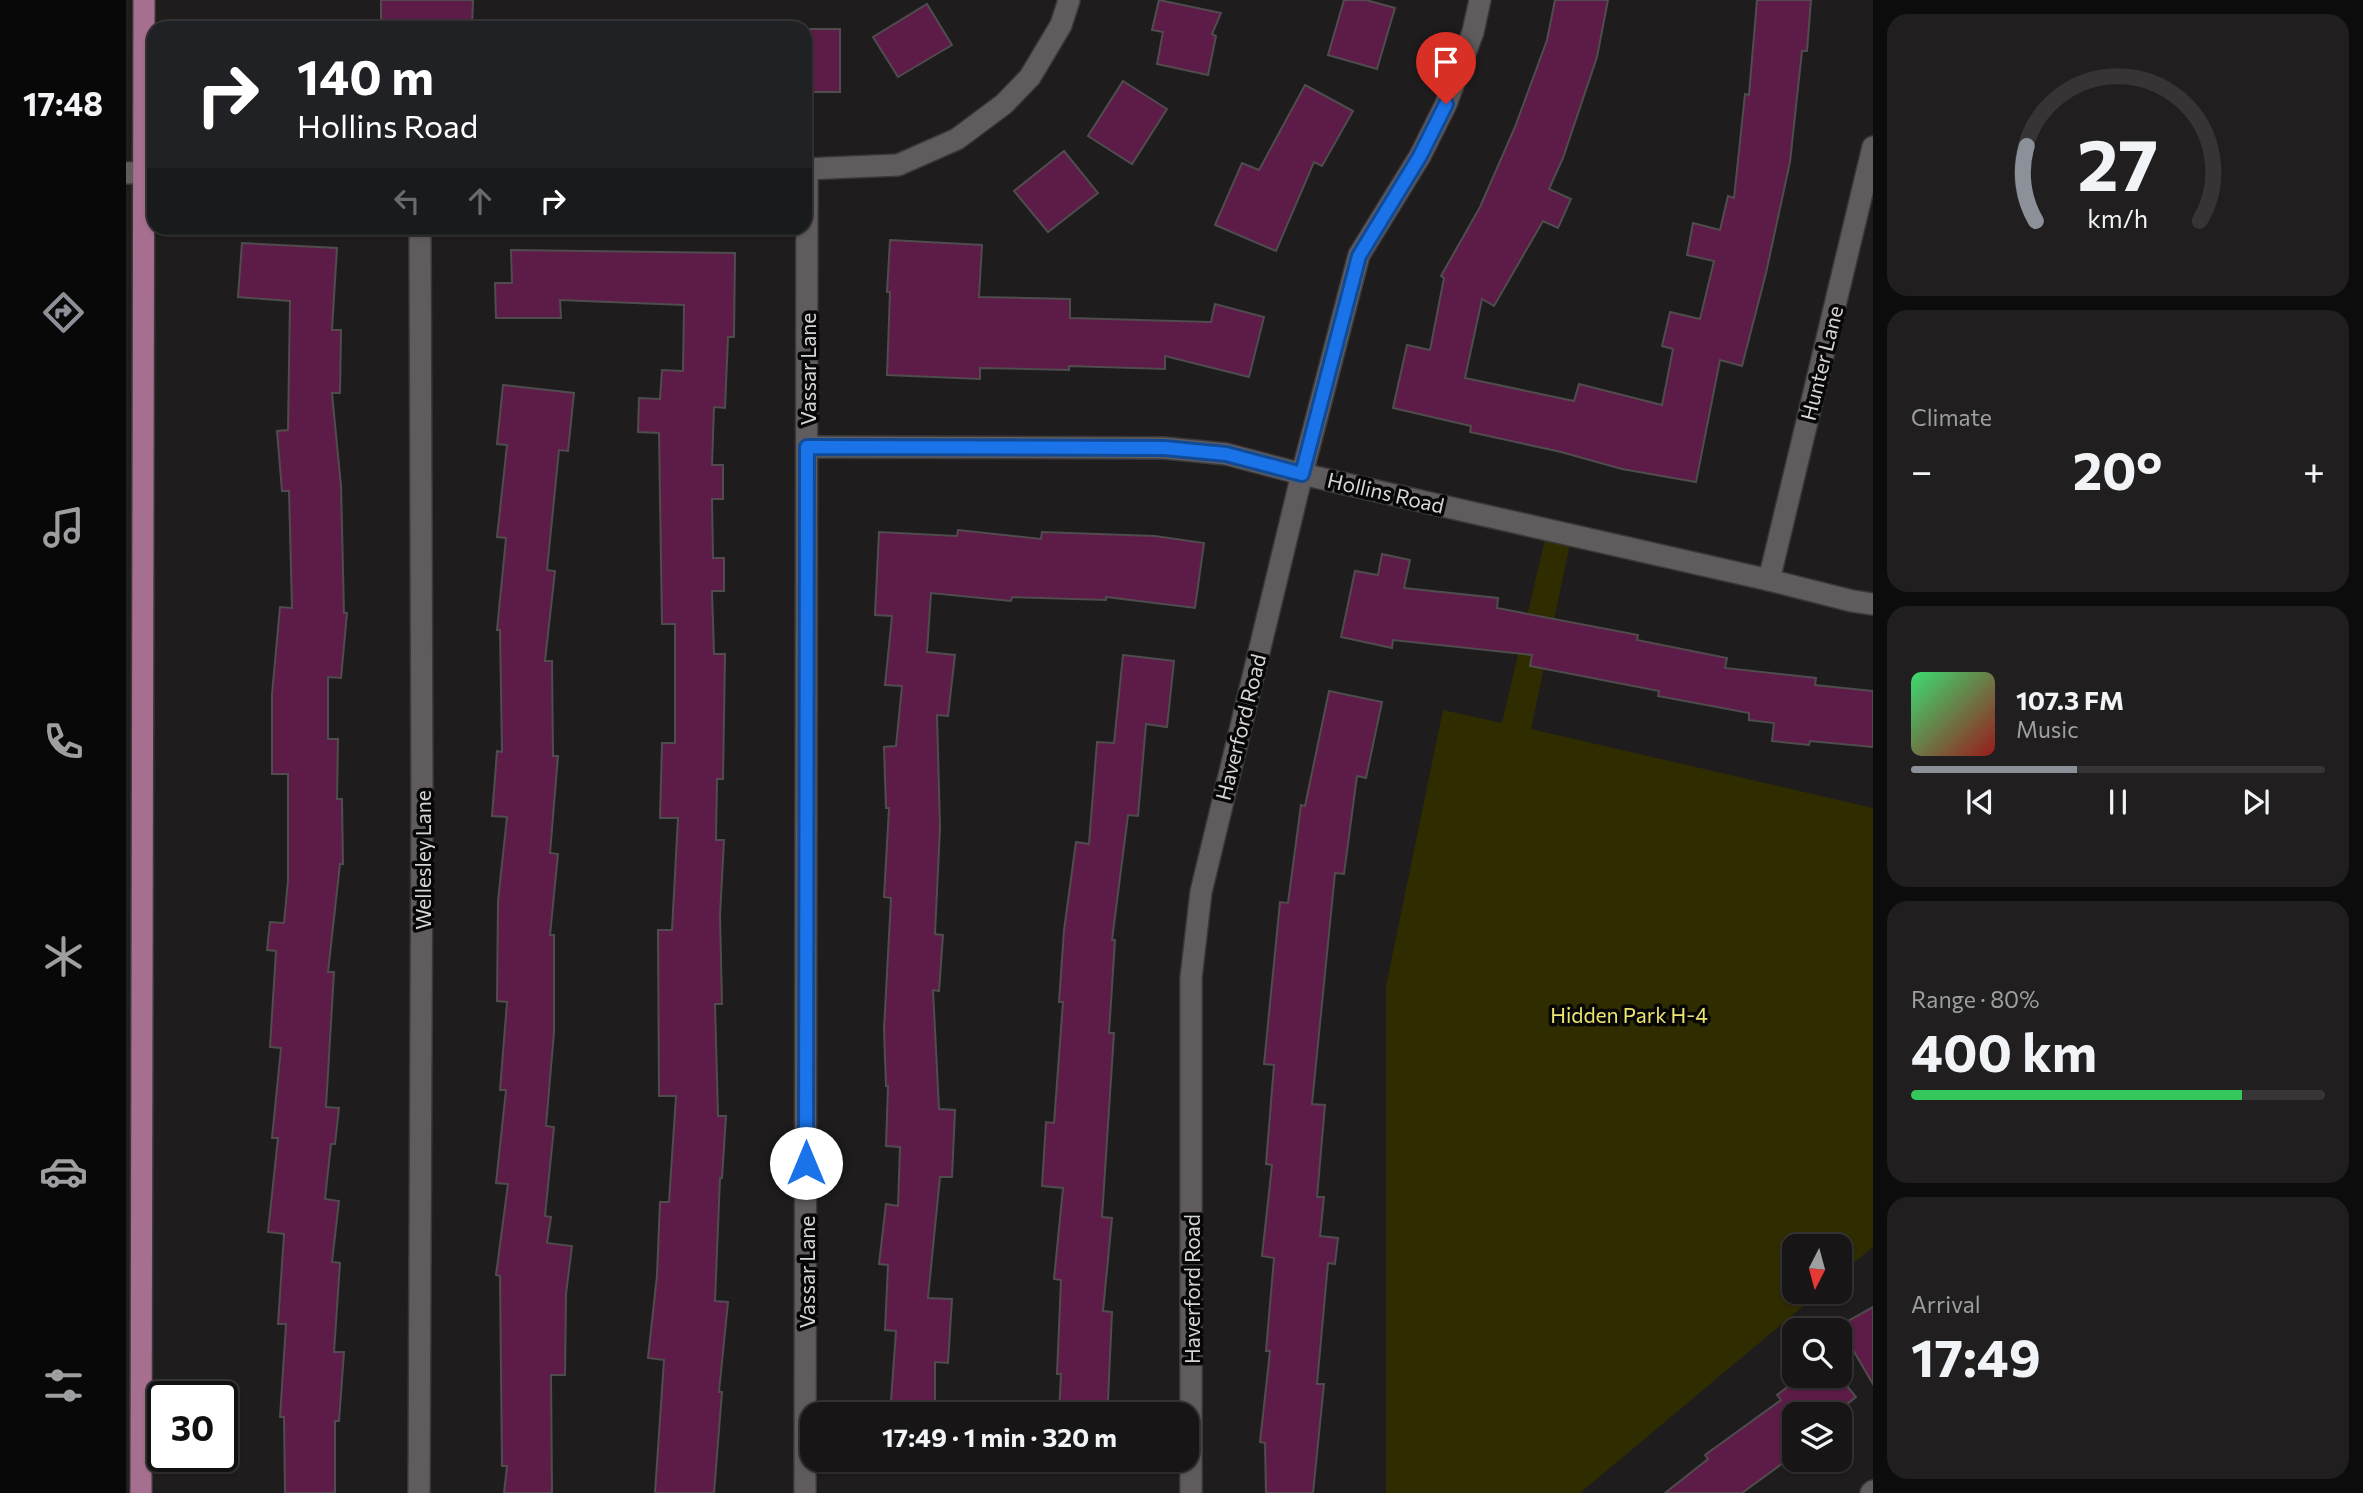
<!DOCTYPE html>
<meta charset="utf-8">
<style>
:root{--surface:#171516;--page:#201e1f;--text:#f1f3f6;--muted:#9e9fa1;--line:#363435;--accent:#8c9099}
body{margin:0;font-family:Commissioner,sans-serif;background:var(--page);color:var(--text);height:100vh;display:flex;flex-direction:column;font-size:26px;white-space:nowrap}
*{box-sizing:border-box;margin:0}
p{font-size:23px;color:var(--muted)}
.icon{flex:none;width:38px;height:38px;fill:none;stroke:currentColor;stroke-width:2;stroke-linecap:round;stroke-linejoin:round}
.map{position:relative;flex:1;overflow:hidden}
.details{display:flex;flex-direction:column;gap:14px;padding:14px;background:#0d0c0c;width:490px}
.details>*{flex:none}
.hud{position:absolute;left:21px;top:21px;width:665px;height:214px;border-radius:21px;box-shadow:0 2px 5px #0004,0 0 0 2px var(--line);background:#202124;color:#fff;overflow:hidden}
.needle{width:46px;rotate:186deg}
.buttons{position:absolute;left:1656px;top:1234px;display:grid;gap:14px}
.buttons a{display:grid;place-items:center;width:70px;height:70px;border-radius:14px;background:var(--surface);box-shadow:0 2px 5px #0004,0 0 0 2px var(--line);font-size:35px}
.speed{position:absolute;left:21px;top:1381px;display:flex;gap:14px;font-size:35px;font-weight:700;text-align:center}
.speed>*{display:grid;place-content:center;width:91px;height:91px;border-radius:50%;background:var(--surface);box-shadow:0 2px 5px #0004,0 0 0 2px var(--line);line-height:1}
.speed .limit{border:4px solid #111;border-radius:10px;background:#fff;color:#111}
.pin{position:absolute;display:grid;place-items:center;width:60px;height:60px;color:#fff;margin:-72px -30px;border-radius:50% 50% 50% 0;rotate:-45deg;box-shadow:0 0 7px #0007}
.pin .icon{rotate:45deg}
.me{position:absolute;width:77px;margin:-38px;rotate:0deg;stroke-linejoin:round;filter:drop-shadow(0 0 5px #0008)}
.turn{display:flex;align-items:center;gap:24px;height:147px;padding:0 35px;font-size:32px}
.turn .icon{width:91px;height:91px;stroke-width:2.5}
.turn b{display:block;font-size:49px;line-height:60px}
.lanes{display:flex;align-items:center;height:66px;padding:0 35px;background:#0003;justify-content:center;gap:35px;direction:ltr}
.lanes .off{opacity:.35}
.big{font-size:52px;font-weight:700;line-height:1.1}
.details .card{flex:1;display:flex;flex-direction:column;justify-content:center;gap:10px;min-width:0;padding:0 24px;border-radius:21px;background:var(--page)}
.details .dial{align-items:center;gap:0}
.dial svg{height:182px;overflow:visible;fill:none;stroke:var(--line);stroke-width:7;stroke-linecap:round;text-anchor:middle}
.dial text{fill:var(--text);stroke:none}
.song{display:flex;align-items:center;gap:21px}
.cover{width:84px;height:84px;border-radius:10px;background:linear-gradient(135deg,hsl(140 70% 55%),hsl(0 70% 35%))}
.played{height:7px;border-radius:4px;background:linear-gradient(90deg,var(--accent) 40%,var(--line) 40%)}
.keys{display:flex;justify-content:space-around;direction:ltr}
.heat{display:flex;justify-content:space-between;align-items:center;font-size:38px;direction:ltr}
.charge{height:10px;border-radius:5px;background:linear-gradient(90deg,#34c759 80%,var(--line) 0)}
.trip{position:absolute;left:674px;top:1402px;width:399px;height:70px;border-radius:21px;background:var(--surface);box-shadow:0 2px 5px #0004,0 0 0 2px var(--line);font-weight:700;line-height:70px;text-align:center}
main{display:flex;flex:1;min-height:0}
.menu{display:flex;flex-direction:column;width:126px;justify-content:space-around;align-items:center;background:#090809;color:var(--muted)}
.menu .icon{width:49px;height:49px}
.menu .current{color:var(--accent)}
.menu b{font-size:32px;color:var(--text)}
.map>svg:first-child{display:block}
.green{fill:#2f2c00}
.building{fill:#5d1c47;stroke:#4f4c4e;stroke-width:2}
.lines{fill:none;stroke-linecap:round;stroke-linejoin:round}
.minor-casing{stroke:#3a3839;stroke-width:24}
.major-casing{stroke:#3a3839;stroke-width:24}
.minor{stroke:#605c5e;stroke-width:21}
.major{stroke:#a66f90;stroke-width:21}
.route-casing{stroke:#114b97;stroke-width:18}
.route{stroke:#1a73e8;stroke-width:12}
.labels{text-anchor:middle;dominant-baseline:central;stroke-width:7;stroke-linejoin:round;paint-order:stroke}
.street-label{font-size:21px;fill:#d7d5d6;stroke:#080708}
.park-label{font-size:21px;fill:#ede672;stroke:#080708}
</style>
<main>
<nav class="menu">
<b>17:48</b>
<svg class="icon current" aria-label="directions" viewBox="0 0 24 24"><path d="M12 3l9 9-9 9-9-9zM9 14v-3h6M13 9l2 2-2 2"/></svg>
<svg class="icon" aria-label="music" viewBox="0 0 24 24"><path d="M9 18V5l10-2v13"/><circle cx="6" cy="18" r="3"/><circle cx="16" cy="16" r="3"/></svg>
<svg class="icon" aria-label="phone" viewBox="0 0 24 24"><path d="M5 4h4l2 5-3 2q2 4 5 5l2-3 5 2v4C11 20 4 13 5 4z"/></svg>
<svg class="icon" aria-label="climate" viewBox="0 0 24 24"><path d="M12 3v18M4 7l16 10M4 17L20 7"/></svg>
<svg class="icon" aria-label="car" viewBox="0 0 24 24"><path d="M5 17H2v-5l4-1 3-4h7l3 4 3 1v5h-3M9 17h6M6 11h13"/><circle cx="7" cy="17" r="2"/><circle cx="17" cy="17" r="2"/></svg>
<svg class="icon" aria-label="filters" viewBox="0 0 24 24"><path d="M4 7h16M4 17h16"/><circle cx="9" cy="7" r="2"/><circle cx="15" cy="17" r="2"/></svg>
</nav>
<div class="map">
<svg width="1747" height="1493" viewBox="0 0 1747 1493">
<rect width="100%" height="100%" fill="#1f1c1e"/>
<path class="green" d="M 1420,535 L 1445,539 L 1405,729 L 1747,808 L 1747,1247 L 1713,1275 L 1713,1246 L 1668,1246 L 1668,1292 L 1694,1292 L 1454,1493 L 1260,1493 L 1260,986 L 1317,710 L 1376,723 Z"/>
<g class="building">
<path d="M 255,0 L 347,0 L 346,28 L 255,28 Z"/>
<path d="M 1033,0 L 1095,13 L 1086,34 L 1090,36 L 1082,75 L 1031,64 L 1037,32 L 1026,30 Z"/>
<path d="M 1218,0 L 1240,0 L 1269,8 L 1251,69 L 1202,55 Z"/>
<path d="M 1429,0 L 1482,0 L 1471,57 L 1437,158 L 1423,189 L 1445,199 L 1432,228 L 1417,221 L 1368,306 L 1356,299 L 1339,378 L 1448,401 L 1453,384 L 1536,405 L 1547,349 L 1536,346 L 1544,312 L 1574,319 L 1588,261 L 1561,255 L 1567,223 L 1594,230 L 1602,196 L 1608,198 L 1619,94 L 1623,95 L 1631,0 L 1685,0 L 1681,51 L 1676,51 L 1664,162 L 1640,273 L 1616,366 L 1594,360 L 1570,482 L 1496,469 L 1435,452 L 1344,432 L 1345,426 L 1267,408 L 1281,345 L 1304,350 L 1318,278 L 1315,276 L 1354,207 L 1389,127 L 1421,40 Z"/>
<path d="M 801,4 L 826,45 L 772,77 L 747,37 Z"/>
<path d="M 679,29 L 714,29 L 714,92 L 680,92 Z"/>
<path d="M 997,81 L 1041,109 L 1006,164 L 962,136 Z"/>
<path d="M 1179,85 L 1227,111 L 1196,166 L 1188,162 L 1150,251 L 1089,225 L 1116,163 L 1133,170 Z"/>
<path d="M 938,151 L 972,193 L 922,232 L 888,191 Z"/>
<path d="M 764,240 L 856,245 L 853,297 L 944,299 L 944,318 L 1085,322 L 1089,304 L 1138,317 L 1123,377 L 1039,356 L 1039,369 L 943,366 L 943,370 L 854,368 L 854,379 L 761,375 L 764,292 L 761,292 Z"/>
<path d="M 116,243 L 211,248 L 206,330 L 215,330 L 214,393 L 206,393 L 215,486 L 218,613 L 221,613 L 215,678 L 202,677 L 202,739 L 212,739 L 211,799 L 216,799 L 217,864 L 214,864 L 202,972 L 208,972 L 200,1107 L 213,1108 L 209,1144 L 205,1144 L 199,1199 L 213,1201 L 206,1262 L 214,1263 L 208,1352 L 218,1352 L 213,1421 L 209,1421 L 209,1493 L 159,1493 L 158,1417 L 154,1417 L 160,1324 L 152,1324 L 158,1234 L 142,1232 L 152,1138 L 146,1138 L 155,1048 L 144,1047 L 150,951 L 141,950 L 144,922 L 158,923 L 162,880 L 162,774 L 146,774 L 146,694 L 154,607 L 166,608 L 163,491 L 156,491 L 151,431 L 162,430 L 164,301 L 112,297 Z"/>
<path d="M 385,250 L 609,253 L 608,337 L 602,337 L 599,408 L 588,407 L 586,465 L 597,465 L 597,499 L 586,499 L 587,558 L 598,558 L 598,591 L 586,591 L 588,654 L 599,654 L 597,779 L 591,779 L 590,840 L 598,840 L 594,916 L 596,1004 L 589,1004 L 592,1116 L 600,1116 L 596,1178 L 594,1178 L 589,1301 L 602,1302 L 593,1392 L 596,1392 L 588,1493 L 529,1493 L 538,1360 L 522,1358 L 531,1275 L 534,1202 L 543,1202 L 550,1096 L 533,1096 L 532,930 L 546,930 L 552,818 L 534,818 L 536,743 L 549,743 L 549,624 L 536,624 L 533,433 L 512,432 L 513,398 L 534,399 L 536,370 L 557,371 L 558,305 L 434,300 L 435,318 L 370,318 L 369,283 L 386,283 Z"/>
<path d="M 377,385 L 448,393 L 442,451 L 433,450 L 421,570 L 429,571 L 419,661 L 426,661 L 427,756 L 432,756 L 424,853 L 432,854 L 424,935 L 428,935 L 428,1032 L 420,1126 L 428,1127 L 419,1216 L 425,1217 L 421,1243 L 446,1246 L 440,1294 L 439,1375 L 425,1375 L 426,1493 L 378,1493 L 381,1466 L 376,1466 L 374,1276 L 370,1275 L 382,1184 L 370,1183 L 380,1090 L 374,1090 L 381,1002 L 371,1001 L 372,901 L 381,817 L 366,816 L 371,751 L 376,752 L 374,630 L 371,630 L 380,538 L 371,537 L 381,445 L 371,444 Z"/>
<path d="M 832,530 L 915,539 L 916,532 L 1029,536 L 1078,543 L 1069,608 L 980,597 L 980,600 L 886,597 L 885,601 L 805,593 L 801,652 L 829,655 L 822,716 L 811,715 L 814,828 L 809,934 L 817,935 L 813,991 L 807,990 L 813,1109 L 829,1110 L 826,1177 L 814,1177 L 802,1298 L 826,1299 L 822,1363 L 809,1362 L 809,1414 L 764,1414 L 770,1331 L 759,1330 L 762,1265 L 753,1264 L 760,1204 L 772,1206 L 774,1147 L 760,1146 L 762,1086 L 760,1086 L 758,1029 L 765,898 L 758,897 L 763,808 L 760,808 L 758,747 L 770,746 L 776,686 L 759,685 L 766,616 L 749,615 L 753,532 L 831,536 Z"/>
<path d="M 1256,554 L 1284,560 L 1278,588 L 1372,598 L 1371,608 L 1512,635 L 1511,640 L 1601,658 L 1599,668 L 1690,678 L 1689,685 L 1747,691 L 1747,747 L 1684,741 L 1683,745 L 1646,741 L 1648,723 L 1623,720 L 1623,713 L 1532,696 L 1533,691 L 1404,666 L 1406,655 L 1267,640 L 1266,648 L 1215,637 L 1229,571 L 1252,575 Z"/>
<path d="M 997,655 L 1048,661 L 1041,727 L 1020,724 L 1012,816 L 1002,815 L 986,940 L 989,940 L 983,1033 L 988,1033 L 976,1217 L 986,1218 L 977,1311 L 986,1312 L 982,1401 L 986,1402 L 985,1414 L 933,1414 L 935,1374 L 931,1374 L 935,1280 L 928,1279 L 937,1188 L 916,1186 L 920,1122 L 928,1123 L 937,1002 L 933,1002 L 938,930 L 950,842 L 963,844 L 971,742 L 988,743 Z"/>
<path d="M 1203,691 L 1256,702 L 1240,778 L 1231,776 L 1218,874 L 1209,873 L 1186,1104 L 1199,1105 L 1191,1197 L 1198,1197 L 1194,1236 L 1212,1238 L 1209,1264 L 1202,1263 L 1191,1384 L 1198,1384 L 1187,1493 L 1140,1493 L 1139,1443 L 1134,1442 L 1144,1351 L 1140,1351 L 1148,1258 L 1136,1256 L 1146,1165 L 1140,1164 L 1148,1065 L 1138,1064 L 1154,902 L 1162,903 L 1175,805 L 1179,806 Z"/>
<path d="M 1747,1307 L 1747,1384 L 1713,1326 Z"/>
<path d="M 1675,1376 L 1713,1376 L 1730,1397 L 1708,1414 L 1668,1414 L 1668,1455 L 1616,1493 L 1539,1493 L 1582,1459 L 1579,1455 L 1655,1400 L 1651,1395 Z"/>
<path d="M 930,1460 L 983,1460 L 982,1469 L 930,1466 Z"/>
</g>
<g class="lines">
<g class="minor-casing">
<g id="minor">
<path d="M 679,169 L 772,165 L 831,139 L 878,104 L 904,77 L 935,25 L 943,0"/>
<path d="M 0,173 L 28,172"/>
<path d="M 681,447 L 1038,448 L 1100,454 L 1176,474 L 1643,580 L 1726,601 L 1747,604"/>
<path d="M 1643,580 L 1747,147"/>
<path d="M 293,1493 L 296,803 L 294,228"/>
<path d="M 679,1493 L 681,169"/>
<path d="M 1065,1493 L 1065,978 L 1075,892 L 1176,474 L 1233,255 L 1294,156 L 1320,104 L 1347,32 L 1354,0"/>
<path d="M 1745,1493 L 1747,1491"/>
</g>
</g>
<g class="major-casing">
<path id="major" d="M 15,1493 L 18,0"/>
</g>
<use href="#minor" class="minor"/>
<use href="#major" class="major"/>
</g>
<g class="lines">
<g class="route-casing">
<path id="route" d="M 680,1163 L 681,447 L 1038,448 L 1100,454 L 1176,474 L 1233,256 L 1294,156 L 1320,104"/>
</g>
<use href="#route" class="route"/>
</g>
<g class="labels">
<g class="street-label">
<text transform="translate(1695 363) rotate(-76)">Hunter Lane</text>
<text transform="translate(681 369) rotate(-90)">Vassar Lane</text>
<text transform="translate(1260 492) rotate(13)">Hollins Road</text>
<text transform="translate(1114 727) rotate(-76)">Haverford Road</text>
<text transform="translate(296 860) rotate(-90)">Wellesley Lane</text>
<text transform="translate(680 1272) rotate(-90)">Vassar Lane</text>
<text transform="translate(1065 1289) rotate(-90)">Haverford Road</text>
</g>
<g class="park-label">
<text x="1503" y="1014">Hidden Park H-4</text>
</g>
</g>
</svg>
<div class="buttons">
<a><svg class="needle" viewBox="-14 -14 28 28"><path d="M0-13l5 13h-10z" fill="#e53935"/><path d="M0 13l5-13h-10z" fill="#9e9fa1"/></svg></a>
<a><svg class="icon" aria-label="search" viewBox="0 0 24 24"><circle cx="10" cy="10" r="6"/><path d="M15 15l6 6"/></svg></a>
<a><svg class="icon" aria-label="layers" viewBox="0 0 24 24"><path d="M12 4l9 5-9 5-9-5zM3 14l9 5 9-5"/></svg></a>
</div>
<div class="speed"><div class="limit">30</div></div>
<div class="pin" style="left:1320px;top:104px;background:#d93025"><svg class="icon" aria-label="arrive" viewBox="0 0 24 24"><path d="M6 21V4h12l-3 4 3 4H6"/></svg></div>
<svg class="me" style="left:680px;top:1163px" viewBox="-20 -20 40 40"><circle r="19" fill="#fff"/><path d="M0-13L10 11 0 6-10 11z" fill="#1a73e8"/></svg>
<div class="trip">17:49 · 1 min · 320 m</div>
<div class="hud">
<div class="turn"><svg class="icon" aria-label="right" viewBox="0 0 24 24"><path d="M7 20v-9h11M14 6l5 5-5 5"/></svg><div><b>140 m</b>Hollins Road</div></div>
<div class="lanes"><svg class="icon off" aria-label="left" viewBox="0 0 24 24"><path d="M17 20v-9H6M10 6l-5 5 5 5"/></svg><svg class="icon off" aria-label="ahead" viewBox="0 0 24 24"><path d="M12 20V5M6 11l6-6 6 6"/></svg><svg class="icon" aria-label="right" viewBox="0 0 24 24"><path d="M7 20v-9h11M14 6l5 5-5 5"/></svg></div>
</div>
</div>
<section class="details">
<div class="card dial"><svg viewBox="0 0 100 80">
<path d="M14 69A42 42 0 1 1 86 69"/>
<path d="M14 69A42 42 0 0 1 10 36" stroke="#8c9099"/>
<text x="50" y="56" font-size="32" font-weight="700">27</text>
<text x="50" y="72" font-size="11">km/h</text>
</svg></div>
<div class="card"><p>Climate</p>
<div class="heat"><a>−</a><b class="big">20°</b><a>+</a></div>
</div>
<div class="card">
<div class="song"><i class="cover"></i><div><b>107.3 FM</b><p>Music</p></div></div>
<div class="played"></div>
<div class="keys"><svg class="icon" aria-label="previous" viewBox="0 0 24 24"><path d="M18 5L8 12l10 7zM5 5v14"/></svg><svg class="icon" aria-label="pause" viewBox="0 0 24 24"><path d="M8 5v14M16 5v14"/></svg><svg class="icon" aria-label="next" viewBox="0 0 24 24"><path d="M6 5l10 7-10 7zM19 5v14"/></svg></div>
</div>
<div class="card"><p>Range · 80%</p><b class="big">400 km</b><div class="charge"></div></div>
<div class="card"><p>Arrival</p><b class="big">17:49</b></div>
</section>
</main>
